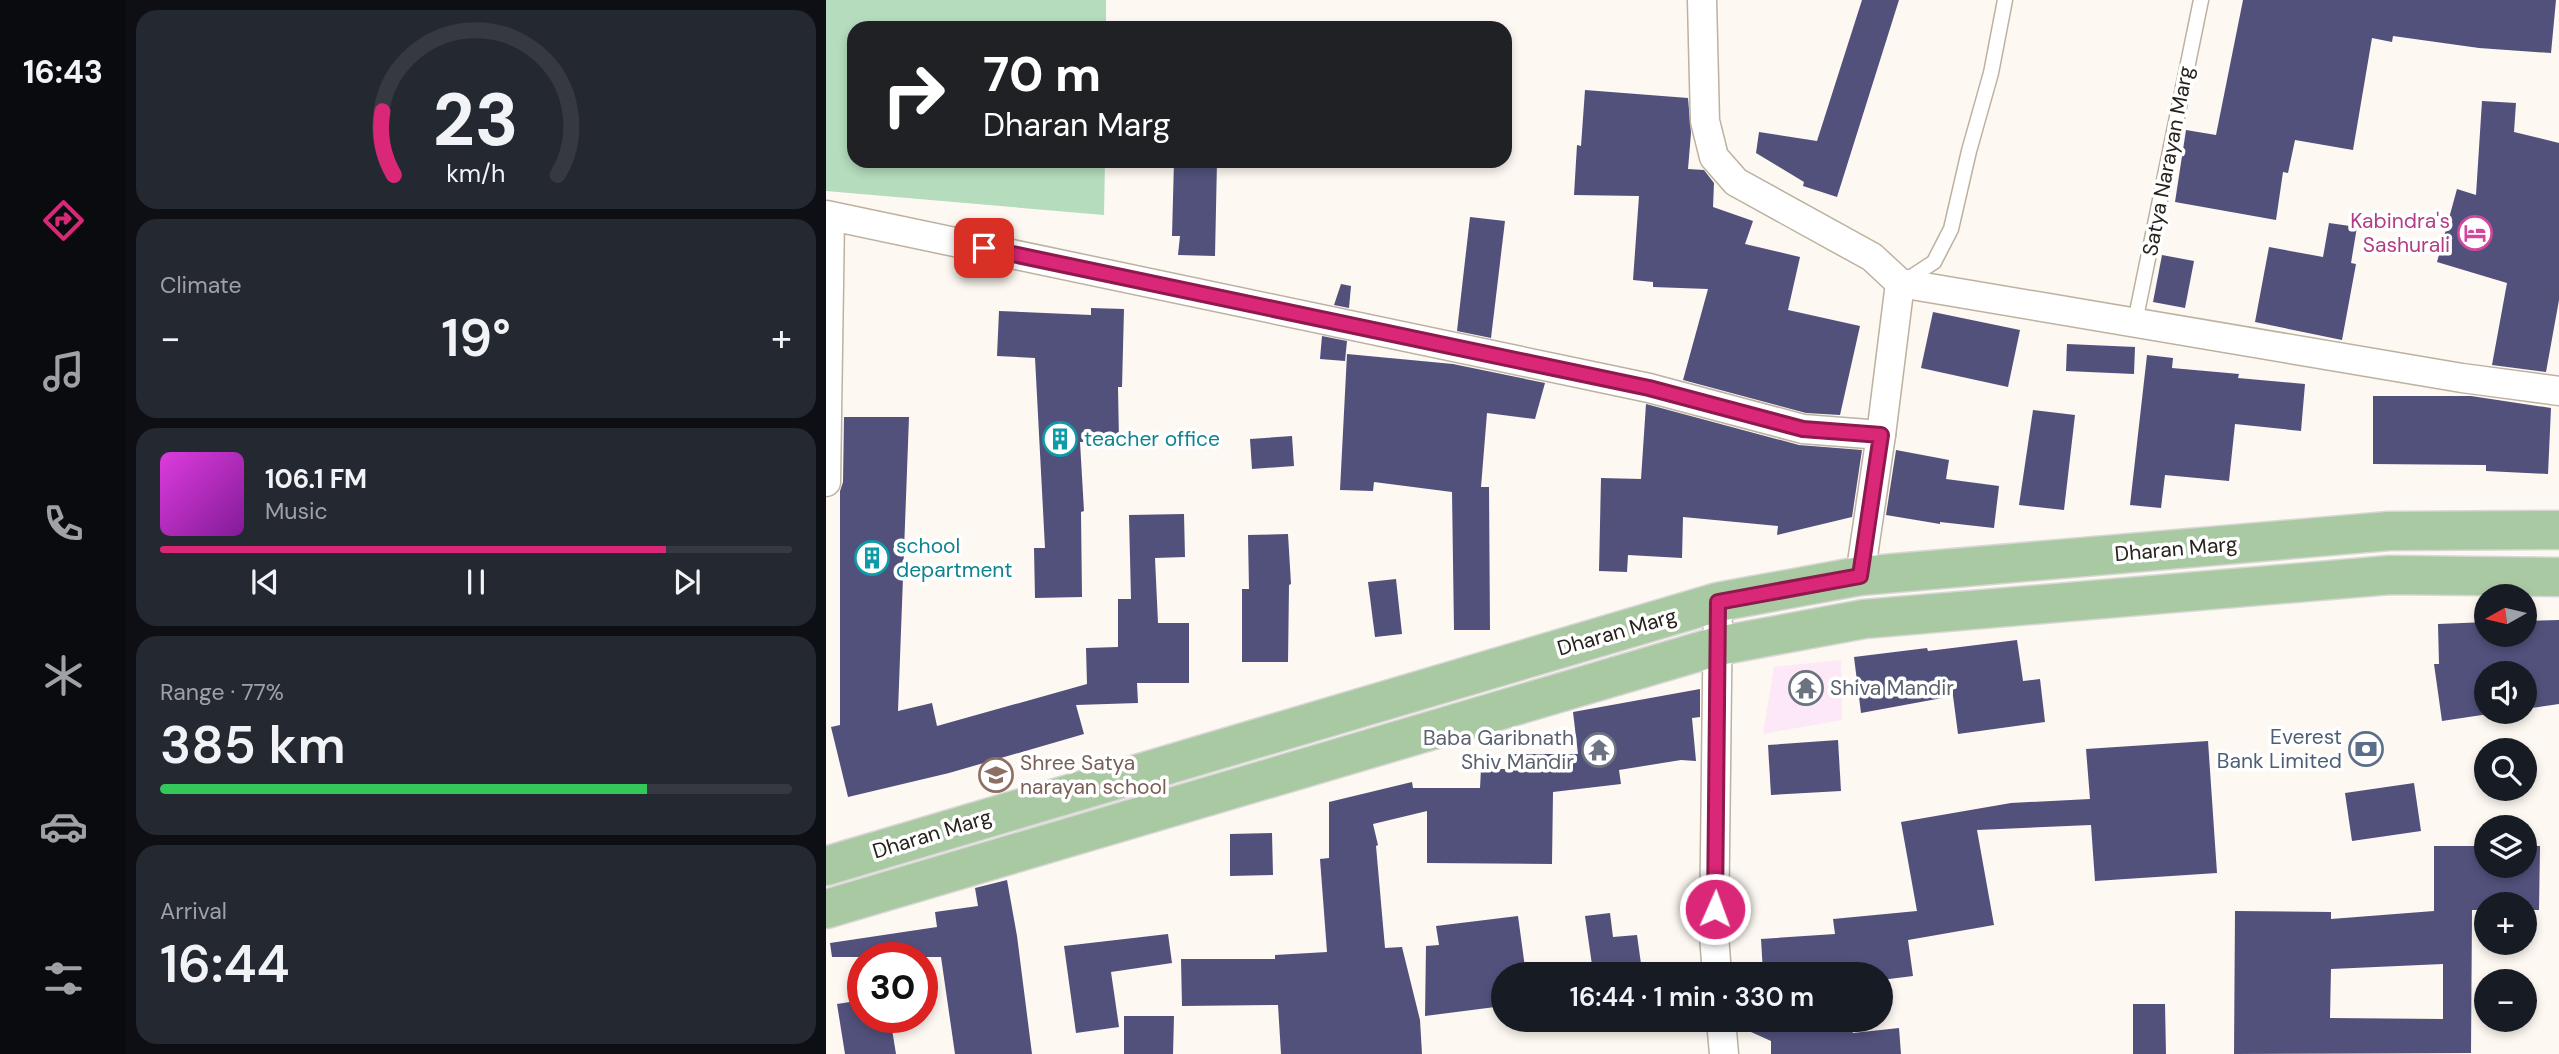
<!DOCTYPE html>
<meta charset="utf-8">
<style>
:root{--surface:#171b24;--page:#242831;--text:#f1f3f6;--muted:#9ea1a6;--line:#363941;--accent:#db2777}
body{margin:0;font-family:"DM Sans",sans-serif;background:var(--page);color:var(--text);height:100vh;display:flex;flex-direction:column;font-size:26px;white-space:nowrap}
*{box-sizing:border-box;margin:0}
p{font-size:23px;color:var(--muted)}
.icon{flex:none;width:38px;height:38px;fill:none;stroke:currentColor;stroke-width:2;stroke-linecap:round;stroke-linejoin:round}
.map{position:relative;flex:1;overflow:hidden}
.drawer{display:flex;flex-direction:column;gap:10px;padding:10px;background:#0d0f14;width:700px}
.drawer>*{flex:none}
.banner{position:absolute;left:21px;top:21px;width:665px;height:147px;border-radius:21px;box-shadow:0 4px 10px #0003;background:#202124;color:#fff;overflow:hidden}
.needle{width:46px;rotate:262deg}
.buttons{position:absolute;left:1648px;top:584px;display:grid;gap:14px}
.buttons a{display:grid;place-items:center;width:63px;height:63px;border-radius:50%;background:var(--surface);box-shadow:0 4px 10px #0003;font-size:35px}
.speed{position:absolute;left:21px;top:942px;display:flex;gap:14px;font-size:35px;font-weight:700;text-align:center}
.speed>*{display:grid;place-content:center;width:91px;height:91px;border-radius:50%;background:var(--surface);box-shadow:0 4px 10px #0003;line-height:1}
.speed .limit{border:10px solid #d22;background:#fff;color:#111}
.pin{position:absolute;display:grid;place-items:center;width:60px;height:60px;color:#fff;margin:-30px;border-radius:14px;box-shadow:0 4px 10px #0006}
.me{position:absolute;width:77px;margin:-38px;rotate:2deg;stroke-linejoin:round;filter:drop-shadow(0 0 5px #0008)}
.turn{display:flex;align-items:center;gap:24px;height:147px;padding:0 21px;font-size:32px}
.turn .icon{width:91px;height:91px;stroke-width:2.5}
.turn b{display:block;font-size:49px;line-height:60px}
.big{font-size:52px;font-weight:600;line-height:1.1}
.drawer .card{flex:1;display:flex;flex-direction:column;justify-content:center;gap:10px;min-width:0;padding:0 24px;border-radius:21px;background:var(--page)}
.drawer .dial{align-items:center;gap:0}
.dial svg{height:182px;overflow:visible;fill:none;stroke:var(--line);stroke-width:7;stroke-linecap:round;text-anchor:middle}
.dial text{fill:var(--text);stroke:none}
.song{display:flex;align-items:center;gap:21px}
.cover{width:84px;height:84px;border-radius:10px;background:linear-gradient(135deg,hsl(300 70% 55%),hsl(290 70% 35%))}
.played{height:7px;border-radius:4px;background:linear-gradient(90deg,var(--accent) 80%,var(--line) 80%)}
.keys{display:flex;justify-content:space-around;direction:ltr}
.heat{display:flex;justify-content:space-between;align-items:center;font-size:38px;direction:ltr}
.charge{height:10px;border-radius:5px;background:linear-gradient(90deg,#34c759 77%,var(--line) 0)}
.trip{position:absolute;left:665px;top:962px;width:402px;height:70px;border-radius:35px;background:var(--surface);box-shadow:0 4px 10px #0003;font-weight:600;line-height:70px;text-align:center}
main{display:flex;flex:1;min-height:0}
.tab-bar{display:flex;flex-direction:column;width:126px;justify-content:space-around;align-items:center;background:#090b0e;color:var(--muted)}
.tab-bar .icon{width:49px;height:49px}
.tab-bar .active{color:var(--accent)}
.tab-bar b{font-size:32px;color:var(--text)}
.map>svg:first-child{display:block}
.commercial{fill:#fde8f7}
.green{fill:#b4dcbd}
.building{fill:#51517c;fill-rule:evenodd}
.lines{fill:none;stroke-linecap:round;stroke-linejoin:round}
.service-casing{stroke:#bdb19f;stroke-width:17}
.minor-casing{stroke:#bdb19f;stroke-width:31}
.primary-casing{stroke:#d8d7d6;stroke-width:41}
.service{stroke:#fff;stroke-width:14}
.minor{stroke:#fff;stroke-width:28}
.primary{stroke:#a9c9a3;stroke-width:38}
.route-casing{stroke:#8e194d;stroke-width:18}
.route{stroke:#db2777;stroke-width:12}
.labels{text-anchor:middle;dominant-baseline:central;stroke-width:7;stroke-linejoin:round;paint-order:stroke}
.street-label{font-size:21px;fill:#27221b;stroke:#fff}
.hotel-label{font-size:21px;fill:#b23c85;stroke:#fff;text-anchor:end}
.culture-label{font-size:21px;fill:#0d838f;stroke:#fff;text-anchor:start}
.worship-label{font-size:21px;fill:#5b616d;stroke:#fff;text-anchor:start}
.service-label{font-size:21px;fill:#4e5e75;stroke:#fff;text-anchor:end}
.education-label{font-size:21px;fill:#785e54;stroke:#fff;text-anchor:start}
</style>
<main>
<nav class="tab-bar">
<b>16:43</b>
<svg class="icon active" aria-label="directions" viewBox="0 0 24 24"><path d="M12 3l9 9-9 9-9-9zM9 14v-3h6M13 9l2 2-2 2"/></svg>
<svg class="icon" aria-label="music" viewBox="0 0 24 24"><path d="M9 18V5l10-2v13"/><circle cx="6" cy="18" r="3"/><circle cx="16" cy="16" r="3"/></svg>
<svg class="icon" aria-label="phone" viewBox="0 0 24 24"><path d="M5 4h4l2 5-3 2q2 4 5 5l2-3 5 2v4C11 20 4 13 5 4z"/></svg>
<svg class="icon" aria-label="climate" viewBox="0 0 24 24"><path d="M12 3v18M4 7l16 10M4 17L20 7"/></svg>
<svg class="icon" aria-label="car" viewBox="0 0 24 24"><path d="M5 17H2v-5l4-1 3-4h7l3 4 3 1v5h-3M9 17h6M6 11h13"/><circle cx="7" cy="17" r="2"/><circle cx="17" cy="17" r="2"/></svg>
<svg class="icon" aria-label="filters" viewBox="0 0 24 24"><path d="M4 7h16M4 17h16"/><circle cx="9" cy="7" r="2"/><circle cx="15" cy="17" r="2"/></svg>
</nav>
<section class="drawer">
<div class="card dial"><svg viewBox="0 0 100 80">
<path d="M14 69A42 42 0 1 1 86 69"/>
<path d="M14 69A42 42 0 0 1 9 41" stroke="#db2777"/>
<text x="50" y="56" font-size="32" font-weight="700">23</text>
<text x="50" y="72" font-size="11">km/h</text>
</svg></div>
<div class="card"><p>Climate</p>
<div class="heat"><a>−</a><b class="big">19°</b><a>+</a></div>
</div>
<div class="card">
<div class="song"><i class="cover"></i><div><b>106.1 FM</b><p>Music</p></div></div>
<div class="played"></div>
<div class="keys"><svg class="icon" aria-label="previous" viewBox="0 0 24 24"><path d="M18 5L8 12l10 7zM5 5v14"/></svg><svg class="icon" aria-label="pause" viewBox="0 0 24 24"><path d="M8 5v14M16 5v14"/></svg><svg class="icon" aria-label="next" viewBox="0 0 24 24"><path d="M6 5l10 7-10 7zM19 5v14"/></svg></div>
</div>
<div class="card"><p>Range · 77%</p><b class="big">385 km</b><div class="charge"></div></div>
<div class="card"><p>Arrival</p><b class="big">16:44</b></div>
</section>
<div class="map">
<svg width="1733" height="1054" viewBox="0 0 1733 1054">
<rect width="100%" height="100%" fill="#fdf8f1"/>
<path class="commercial" d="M 1015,660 L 1016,720 L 937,734 L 948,667 Z"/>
<path class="green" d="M 0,0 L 280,0 L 280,28 L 28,28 L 28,161 L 279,161 L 278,215 L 0,191 Z"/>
<g class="building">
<path d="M 1036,0 L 1073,0 L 1011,197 L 977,186 L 978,182 L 930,153 L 933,132 L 991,141 Z"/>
<path d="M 1417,0 L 1730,0 L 1725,53 L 1653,48 L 1567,36 L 1566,42 L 1546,38 L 1527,150 L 1469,140 L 1462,173 L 1457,172 L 1450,220 L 1349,202 L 1360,130 L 1390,135 Z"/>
<path d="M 759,90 L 862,98 L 865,133 L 862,169 L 878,170 L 888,183 L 887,207 L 927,221 L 919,244 L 974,257 L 962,310 L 1034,326 L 1014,415 L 980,413 L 857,380 L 882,289 L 827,287 L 827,282 L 807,280 L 813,196 L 748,195 L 751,145 L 755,146 Z"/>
<path d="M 1656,101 L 1690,103 L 1688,132 L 1733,143 L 1733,300 L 1720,372 L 1666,365 L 1681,283 L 1611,262 L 1631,189 L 1650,195 Z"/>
<path d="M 348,161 L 391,161 L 389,256 L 352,255 L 354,236 L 346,236 Z"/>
<path d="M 644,217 L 679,221 L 665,338 L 631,331 Z"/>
<path d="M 1503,223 L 1531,227 L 1525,263 L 1530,264 L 1516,340 L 1429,322 L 1443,247 L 1497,257 Z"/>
<path d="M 1336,255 L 1368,261 L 1359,308 L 1327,302 Z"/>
<path d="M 515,284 L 525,286 L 523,308 L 508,305 Z"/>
<path d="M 265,308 L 298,309 L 296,387 L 292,387 L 293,441 L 254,442 L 258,511 L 255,512 L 256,597 L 209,598 L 208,548 L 219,548 L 209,358 L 171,356 L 173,311 L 265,315 Z"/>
<path d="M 1107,312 L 1194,330 L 1182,387 L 1095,368 Z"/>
<path d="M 496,336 L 521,341 L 519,361 L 494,359 Z"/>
<path d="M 1241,344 L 1309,347 L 1308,374 L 1240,371 Z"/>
<path d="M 521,354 L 627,364 L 719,383 L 709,419 L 661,413 L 655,487 L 663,487 L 664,630 L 628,630 L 626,492 L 548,482 L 547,491 L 514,490 Z"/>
<path d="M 1321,355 L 1347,358 L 1346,368 L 1413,374 L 1412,378 L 1479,384 L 1475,431 L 1409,424 L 1403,481 L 1339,475 L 1335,508 L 1304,505 Z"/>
<path d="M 1547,396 L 1645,396 L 1725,408 L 1722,474 L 1660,471 L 1660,465 L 1547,464 Z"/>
<path d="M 820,404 L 973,445 L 1036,450 L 1026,517 L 951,535 L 952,526 L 857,517 L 856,558 L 802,555 L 801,572 L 773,571 L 775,478 L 815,479 Z"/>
<path d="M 1207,410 L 1249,415 L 1238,510 L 1193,505 Z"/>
<path d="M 18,417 L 83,417 L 72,711 L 106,703 L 111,726 L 261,684 L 260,648 L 292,647 L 292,599 L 305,599 L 303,515 L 358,514 L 359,557 L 329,558 L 332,623 L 363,623 L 363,683 L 311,683 L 312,703 L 250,705 L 258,734 L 123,773 L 22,797 L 5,727 L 14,725 L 14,491 L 17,482 Z"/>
<path d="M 466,436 L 468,466 L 426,469 L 424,439 Z"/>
<path d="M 1070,450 L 1123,460 L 1120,479 L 1173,486 L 1168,528 L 1114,522 L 1114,524 L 1060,515 Z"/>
<path d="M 462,534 L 465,584 L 463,585 L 462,662 L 416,662 L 416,589 L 423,589 L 422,535 Z"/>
<path d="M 570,579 L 576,634 L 549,637 L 542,582 Z"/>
<path d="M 1733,620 L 1733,704 L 1699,709 L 1699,674 L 1661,674 L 1661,712 L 1676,712 L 1616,721 L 1608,664 L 1613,664 L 1612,624 L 1661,622 L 1661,635 L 1699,635 L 1699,621 Z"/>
<path d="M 1191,640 L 1197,681 L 1214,679 L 1219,722 L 1132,734 L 1127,696 L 1035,713 L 1028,657 L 1101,648 L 1102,651 Z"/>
<path d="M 874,689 L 874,717 L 866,718 L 870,761 L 855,760 L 793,770 L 795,784 L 727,792 L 726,864 L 601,863 L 601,811 L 547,824 L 552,845 L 550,846 L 559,948 L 576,947 L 594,1020 L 596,1054 L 455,1054 L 452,1005 L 356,1006 L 355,959 L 449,959 L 449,955 L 501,952 L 494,859 L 503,858 L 503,802 L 586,782 L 587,788 L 654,788 L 655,769 L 683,769 L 684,754 L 752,754 L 747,712 Z"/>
<path d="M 1012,740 L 1015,791 L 945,795 L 942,745 Z"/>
<path d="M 1382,741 L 1391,873 L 1269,881 L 1265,825 L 1151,830 L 1168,925 L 1082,940 L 1087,976 L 1055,980 L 1055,975 L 921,975 L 937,973 L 935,939 L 1009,934 L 1007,919 L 1091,911 L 1075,822 L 1185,803 L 1264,799 L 1260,749 Z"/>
<path d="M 1588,783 L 1595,831 L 1526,841 L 1519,793 Z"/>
<path d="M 446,833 L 447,875 L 404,876 L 404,834 Z"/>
<path d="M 1608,846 L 1661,846 L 1661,866 L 1699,866 L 1699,846 L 1714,846 L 1713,910 L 1699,910 L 1699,905 L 1661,905 L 1661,910 L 1646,910 L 1645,1053 L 1408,1054 L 1409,911 L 1505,912 L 1505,919 L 1608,911 ZM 1617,964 L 1617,1019 L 1504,1018 L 1505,969 Z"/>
<path d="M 181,880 L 191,936 L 206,1054 L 129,1054 L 115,957 L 6,957 L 4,943 L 111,927 L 109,912 L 152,906 L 149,888 Z"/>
<path d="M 784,913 L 787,937 L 811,935 L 816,971 L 788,975 L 786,963 L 766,965 L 759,916 Z"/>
<path d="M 692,916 L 700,975 L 677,975 L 677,1006 L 599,1016 L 600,946 L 613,945 L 610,926 Z"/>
<path d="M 342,934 L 346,963 L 285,972 L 293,1027 L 250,1033 L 238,946 Z"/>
<path d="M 37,1000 L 37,1017 L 64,1017 L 70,1054 L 19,1054 L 11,1004 Z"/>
<path d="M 1307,1004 L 1339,1004 L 1340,1054 L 1307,1054 Z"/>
<path d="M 298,1016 L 348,1016 L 347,1054 L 298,1054 Z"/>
<path d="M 924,1020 L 1021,1020 L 1027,1033 L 1073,1028 L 1075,1054 L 945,1054 L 945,1041 L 925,1032 Z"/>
</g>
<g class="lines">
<g class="service-casing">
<g id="service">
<path d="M 1079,281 L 1108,262 L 1125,229 L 1143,151 L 1165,73 L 1179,0"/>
<path d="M 1309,322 L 1375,0"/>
</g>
</g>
<g class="minor-casing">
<g id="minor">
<path d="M 876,0 L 879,121 L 888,157 L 910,182 L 1046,257 L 1074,283 L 1636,378 L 1733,391"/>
<path d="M 0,215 L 823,388 L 977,429 L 1055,435 L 1034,576"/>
<path d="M 1055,435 L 1074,283"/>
<path d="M 0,482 L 4,217"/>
<path d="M 891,975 L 888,935 L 892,602"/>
<path d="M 895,1020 L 898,1054"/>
</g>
</g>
<g class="primary-casing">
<g id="primary">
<path d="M 0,866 L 892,602 L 1034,576 L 1563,531 L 1733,530"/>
<path d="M 0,909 L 892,646 L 1038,619 L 1564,575 L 1733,577"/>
</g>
</g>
<use href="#service" class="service"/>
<use href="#minor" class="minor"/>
<use href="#primary" class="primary"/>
</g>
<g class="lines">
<g class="route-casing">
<path id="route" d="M 158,248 L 823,388 L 977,429 L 1055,435 L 1034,576 L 892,602 L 889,909"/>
</g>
<use href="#route" class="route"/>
</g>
<defs>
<g id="hotel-ring" transform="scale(1.75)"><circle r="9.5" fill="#fff" stroke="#d1479c" stroke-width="1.5"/><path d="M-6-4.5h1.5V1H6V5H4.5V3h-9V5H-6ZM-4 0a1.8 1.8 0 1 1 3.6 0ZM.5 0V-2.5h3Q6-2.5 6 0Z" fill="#d1479c"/></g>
<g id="building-ring" transform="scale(1.75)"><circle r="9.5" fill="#fff" stroke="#0f9aa8" stroke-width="1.5"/><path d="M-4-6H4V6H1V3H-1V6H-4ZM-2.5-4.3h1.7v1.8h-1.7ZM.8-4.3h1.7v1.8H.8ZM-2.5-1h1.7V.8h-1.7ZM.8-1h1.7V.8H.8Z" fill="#0f9aa8"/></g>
<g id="temple-ring" transform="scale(1.75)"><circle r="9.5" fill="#fff" stroke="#6b7280" stroke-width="1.5"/><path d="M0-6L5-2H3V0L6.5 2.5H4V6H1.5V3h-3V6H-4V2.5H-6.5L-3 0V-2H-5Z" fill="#6b7280"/></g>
<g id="bank-ring" transform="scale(1.75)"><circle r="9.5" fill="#fff" stroke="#5c6f8a" stroke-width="1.5"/><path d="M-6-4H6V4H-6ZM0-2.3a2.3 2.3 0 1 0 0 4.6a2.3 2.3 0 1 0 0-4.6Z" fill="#5c6f8a"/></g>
<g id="school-ring" transform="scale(1.75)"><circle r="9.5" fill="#fff" stroke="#8d6e63" stroke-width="1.5"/><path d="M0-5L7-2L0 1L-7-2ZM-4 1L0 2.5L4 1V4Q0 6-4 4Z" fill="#8d6e63"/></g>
</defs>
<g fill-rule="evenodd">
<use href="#hotel-ring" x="1649" y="233"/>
<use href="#building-ring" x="234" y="439"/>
<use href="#building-ring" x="46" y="558"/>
<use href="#temple-ring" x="980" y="688"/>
<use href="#bank-ring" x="1540" y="749"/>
<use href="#temple-ring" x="773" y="750"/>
<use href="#school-ring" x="170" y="775"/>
</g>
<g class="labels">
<g class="street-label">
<text transform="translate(1342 161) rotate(-79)">Satya Narayan Marg</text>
<text transform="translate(1350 549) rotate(-5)">Dharan Marg</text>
<text transform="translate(791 632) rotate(-16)">Dharan Marg</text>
<text transform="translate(106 834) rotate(-17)">Dharan Marg</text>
</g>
<g class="hotel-label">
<text x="1624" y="221">Kabindra's<tspan x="1624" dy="24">Sashurali</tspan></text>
</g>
<g class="culture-label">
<text x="258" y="439">teacher office</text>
<text x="70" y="546">school<tspan x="70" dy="24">department</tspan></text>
</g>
<g class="worship-label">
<text x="1004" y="688">Shiva Mandir</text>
<text x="748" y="738" text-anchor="end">Baba Garibnath<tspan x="748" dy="24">Shiv Mandir</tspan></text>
</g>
<g class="service-label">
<text x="1516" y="737">Everest<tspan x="1516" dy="24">Bank Limited</tspan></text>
</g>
<g class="education-label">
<text x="194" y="763">Shree Satya<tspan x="194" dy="24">narayan school</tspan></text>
</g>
</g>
</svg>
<div class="buttons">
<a><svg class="needle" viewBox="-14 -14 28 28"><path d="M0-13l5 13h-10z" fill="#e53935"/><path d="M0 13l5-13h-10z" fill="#9ea1a6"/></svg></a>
<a><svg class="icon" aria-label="sound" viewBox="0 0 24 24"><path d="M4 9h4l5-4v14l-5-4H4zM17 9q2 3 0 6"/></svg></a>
<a><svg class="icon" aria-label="search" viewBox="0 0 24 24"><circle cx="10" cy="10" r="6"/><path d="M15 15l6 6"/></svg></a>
<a><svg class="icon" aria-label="layers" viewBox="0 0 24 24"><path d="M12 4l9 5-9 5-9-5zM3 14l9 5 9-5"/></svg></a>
<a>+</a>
<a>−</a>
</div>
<div class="speed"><div class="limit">30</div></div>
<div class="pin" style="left:158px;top:248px;background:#d93025"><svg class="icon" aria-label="arrive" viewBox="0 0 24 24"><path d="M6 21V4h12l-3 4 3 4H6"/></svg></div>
<svg class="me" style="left:889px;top:909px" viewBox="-20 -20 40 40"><circle r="17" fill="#db2777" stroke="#fff" stroke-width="3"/><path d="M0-11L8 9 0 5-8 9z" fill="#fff"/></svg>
<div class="trip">16:44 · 1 min · 330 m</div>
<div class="banner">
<div class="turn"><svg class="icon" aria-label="right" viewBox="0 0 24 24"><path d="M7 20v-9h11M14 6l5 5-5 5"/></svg><div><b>70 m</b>Dharan Marg</div></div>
</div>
</div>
</main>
